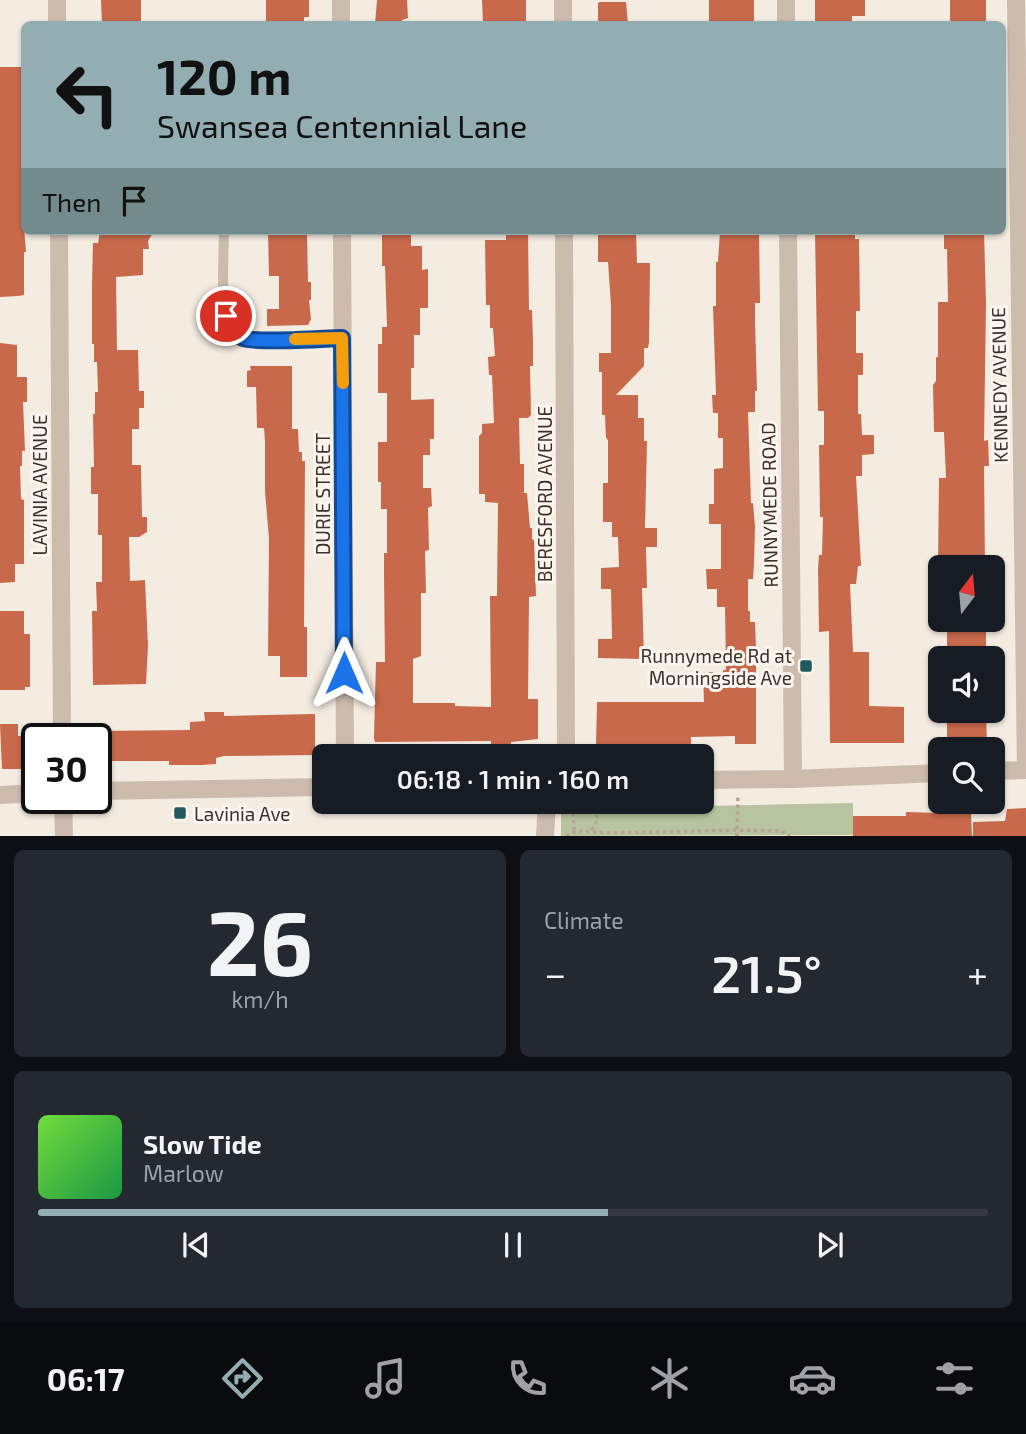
<!DOCTYPE html>
<meta charset="utf-8">
<style>
:root{--surface:#171b24;--page:#242831;--text:#f1f3f6;--muted:#9ea1a6;--line:#363941;--accent:#92aeb2}
body{margin:0;font-family:"Exo 2",sans-serif;background:var(--page);color:var(--text);height:100vh;display:flex;flex-direction:column;font-size:26px;white-space:nowrap}
*{box-sizing:border-box;margin:0}
p{font-size:23px;color:var(--muted)}
.icon{flex:none;width:38px;height:38px;fill:none;stroke:currentColor;stroke-width:2;stroke-linecap:round;stroke-linejoin:round}
.map{position:relative;height:836px;overflow:hidden}
.panel{display:flex;flex-direction:column;gap:14px;padding:14px;background:#0d0f14;flex:1}
.panel>*{flex:none}
.top-card{position:absolute;left:21px;top:21px;width:985px;height:214px;border-radius:10px;box-shadow:0 2px 5px #0004;background:#92aeb2;color:#111;overflow:hidden}
.needle{width:46px;rotate:16deg}
.controls{position:absolute;left:928px;top:555px;display:grid;gap:14px}
.controls a{display:grid;place-items:center;width:77px;height:77px;border-radius:10px;background:var(--surface);box-shadow:0 2px 5px #0004;font-size:35px}
.speed{position:absolute;left:21px;top:723px;display:flex;gap:14px;font-size:35px;font-weight:700;text-align:center}
.speed>*{display:grid;place-content:center;width:91px;height:91px;border-radius:50%;background:var(--surface);box-shadow:0 2px 5px #0004;line-height:1}
.speed .limit{border:4px solid #111;border-radius:10px;background:#fff;color:#111}
.pin{position:absolute;display:grid;place-items:center;width:60px;height:60px;color:#fff;margin:-30px;border:4px solid #fff;border-radius:50%;box-shadow:0 2px 7px #0007}
.me{position:absolute;width:77px;margin:-38px;rotate:0deg;stroke-linejoin:round;filter:drop-shadow(0 0 5px #0008)}
.turn{display:flex;align-items:center;gap:24px;height:147px;padding:0 21px;font-size:32px}
.turn .icon{width:91px;height:91px;stroke-width:2.5}
.turn b{display:block;font-size:49px;line-height:60px}
.then{display:flex;align-items:center;height:66px;padding:0 21px;background:#0003;gap:14px;font-size:26px}
.big{font-size:52px;font-weight:600;line-height:1.1}
.panel .card{flex:1;display:flex;flex-direction:column;justify-content:center;gap:10px;min-width:0;padding:0 24px;border-radius:10px;background:var(--page)}
.panel .dial{align-items:center;gap:0}
.dial b{font-size:91px;line-height:1}
.song{display:flex;align-items:center;gap:21px}
.cover{width:84px;height:84px;border-radius:10px;background:linear-gradient(135deg,hsl(100 70% 55%),hsl(140 70% 35%))}
.played{height:7px;border-radius:4px;background:linear-gradient(90deg,var(--accent) 60%,var(--line) 60%)}
.keys{display:flex;justify-content:space-around;direction:ltr}
.heat{display:flex;justify-content:space-between;align-items:center;font-size:38px;direction:ltr}
.panel .tiles{flex:1;display:grid;gap:14px;grid-template-columns:1fr 1fr}
.card:last-child{grid-column:span 2}
.trip{position:absolute;left:312px;top:744px;width:402px;height:70px;border-radius:10px;background:var(--surface);box-shadow:0 2px 5px #0004;font-weight:600;line-height:70px;text-align:center}
.tabs{display:flex;height:112px;justify-content:space-around;align-items:center;background:#090b0e;color:var(--muted)}
.tabs .icon{width:49px;height:49px}
.tabs .selected{color:var(--accent)}
.tabs b{font-size:32px;color:var(--text)}
.map>svg:first-child{display:block}
.green{fill:#b8c4a0}
.building{fill:#c8694b}
.lines{fill:none;stroke-linecap:round;stroke-linejoin:round}
.path{stroke:#b9a596;stroke-width:3.5;stroke-dasharray:3.5 3.5;stroke-linecap:butt}
.service{stroke:#cdbbac;stroke-width:10}
.minor{stroke:#cdbbac;stroke-width:18}
.route-casing{stroke:#114b97;stroke-width:18}
.route{stroke:#1a73e8;stroke-width:12}
.slow{stroke:#f59e0b;stroke-width:12}
.poi-dot{fill:#1f5a5e;stroke:#fbf5ee;stroke-width:2.5}
.labels{text-anchor:middle;dominant-baseline:central;stroke-width:6;stroke-linejoin:round;paint-order:stroke}
.street-label{font-size:19px;fill:#3b302b;stroke:#fbf5ee}
.poi-label{font-size:19px;fill:#3b302b;stroke:#fbf5ee;text-anchor:end}
</style>
<div class="map">
<svg width="1026" height="836" viewBox="0 0 1026 836">
<rect width="100%" height="100%" fill="#f4ebe1"/>
<path class="green" d="M 853,803 L 853,835 L 561,836 L 561,809 Z"/>
<g class="building">
<path d="M 101,0 L 141,0 L 141,24 L 102,24 Z"/>
<path d="M 266,0 L 309,0 L 309,17 L 304,17 L 304,24 L 266,24 Z"/>
<path d="M 377,0 L 407,0 L 408,18 L 402,20 L 402,24 L 375,24 Z"/>
<path d="M 482,0 L 526,0 L 526,24 L 483,24 Z"/>
<rect x="709" y="0" width="45" height="24"/>
<path d="M 815,0 L 865,0 L 865,16 L 852,16 L 852,24 L 815,24 Z"/>
<rect x="950" y="0" width="36" height="24"/>
<path d="M 600,2 L 626,2 L 628,24 L 598,24 L 598,3 Z"/>
<path d="M 0,67 L 21,67 L 21,188 L 26,252 L 24,252 L 24,295 L 18,296 L 0,297 Z"/>
<path d="M 100,231 L 154,231 L 148,241 L 149,249 L 143,249 L 143,275 L 116,277 L 117,350 L 138,350 L 139,391 L 144,391 L 144,408 L 139,408 L 139,429 L 132,429 L 132,465 L 141,465 L 142,517 L 147,517 L 147,532 L 139,537 L 129,537 L 130,581 L 145,580 L 148,646 L 146,684 L 93,685 L 92,611 L 97,611 L 96,582 L 102,582 L 102,535 L 98,535 L 98,494 L 91,494 L 91,467 L 94,467 L 93,414 L 95,414 L 95,392 L 98,392 L 97,362 L 94,362 L 94,344 L 92,344 L 92,284 L 93,243 L 98,243 Z"/>
<path d="M 268,231 L 307,231 L 308,282 L 311,282 L 311,300 L 309,300 L 311,319 L 308,325 L 267,326 L 267,309 L 279,309 L 279,276 L 269,276 Z"/>
<path d="M 382,231 L 411,231 L 411,246 L 422,246 L 422,270 L 428,269 L 428,308 L 420,308 L 420,335 L 414,335 L 414,368 L 411,368 L 411,400 L 434,399 L 434,439 L 430,439 L 430,455 L 423,455 L 423,488 L 431,488 L 432,506 L 428,508 L 429,550 L 425,551 L 426,593 L 421,593 L 421,656 L 413,659 L 413,703 L 455,703 L 455,706 L 491,707 L 490,596 L 497,596 L 498,503 L 485,502 L 485,494 L 479,494 L 479,436 L 482,433 L 482,424 L 494,423 L 492,375 L 489,375 L 488,357 L 495,356 L 493,328 L 490,328 L 490,305 L 486,305 L 485,240 L 506,240 L 506,231 L 528,231 L 529,310 L 532,310 L 533,340 L 533,366 L 530,366 L 531,415 L 528,418 L 519,418 L 520,464 L 524,464 L 524,493 L 527,493 L 530,528 L 532,528 L 532,539 L 534,540 L 536,596 L 529,597 L 528,699 L 538,699 L 538,739 L 511,742 L 511,747 L 491,747 L 491,741 L 375,742 L 374,738 L 376,662 L 385,662 L 384,576 L 384,553 L 387,553 L 387,509 L 381,509 L 381,482 L 378,482 L 378,442 L 387,442 L 387,393 L 378,393 L 378,344 L 382,344 L 382,327 L 387,327 L 385,266 L 382,266 Z"/>
<path d="M 598,231 L 636,231 L 637,263 L 650,263 L 649,342 L 648,348 L 644,348 L 644,366 L 616,395 L 638,395 L 638,418 L 644,418 L 644,441 L 647,441 L 645,528 L 657,528 L 657,547 L 646,547 L 647,588 L 642,588 L 644,659 L 598,658 L 598,639 L 612,639 L 611,589 L 601,589 L 601,568 L 619,567 L 618,537 L 612,537 L 612,522 L 603,522 L 603,483 L 608,483 L 608,440 L 606,438 L 605,415 L 602,415 L 602,372 L 599,372 L 599,353 L 611,353 L 611,305 L 608,262 L 598,262 Z"/>
<path d="M 720,231 L 759,231 L 760,303 L 755,303 L 755,320 L 757,391 L 755,391 L 755,412 L 748,412 L 751,503 L 753,503 L 755,526 L 754,564 L 753,579 L 748,579 L 748,611 L 750,611 L 750,622 L 755,622 L 756,647 L 756,744 L 735,744 L 735,736 L 691,737 L 691,746 L 596,745 L 597,702 L 704,702 L 703,672 L 723,672 L 723,670 L 726,670 L 725,607 L 717,607 L 717,589 L 707,589 L 706,569 L 721,569 L 721,524 L 709,524 L 709,504 L 714,504 L 714,469 L 723,468 L 723,438 L 718,438 L 718,413 L 713,413 L 712,395 L 716,395 L 713,306 L 716,306 L 716,262 L 718,262 Z"/>
<path d="M 815,231 L 855,231 L 855,239 L 859,239 L 860,311 L 856,311 L 856,353 L 863,353 L 863,375 L 858,375 L 858,414 L 861,414 L 862,435 L 874,435 L 874,454 L 862,455 L 862,476 L 856,476 L 861,566 L 858,566 L 856,584 L 850,584 L 853,652 L 869,652 L 869,706 L 904,707 L 904,743 L 830,743 L 829,631 L 819,632 L 818,569 L 819,555 L 822,555 L 823,517 L 820,517 L 819,445 L 824,445 L 824,411 L 818,411 Z"/>
<path d="M 944,231 L 984,231 L 986,302 L 984,441 L 988,440 L 989,466 L 984,466 L 985,567 L 938,567 L 939,478 L 946,478 L 944,432 L 934,432 L 933,385 L 936,381 L 936,357 L 938,357 L 938,302 L 948,302 L 947,249 L 944,249 Z"/>
<path d="M 0,343 L 17,345 L 17,377 L 27,377 L 27,402 L 23,402 L 25,451 L 22,451 L 22,466 L 20,466 L 21,499 L 24,500 L 24,564 L 15,564 L 15,582 L 0,583 Z"/>
<path d="M 250,366 L 292,366 L 292,429 L 298,429 L 299,452 L 302,452 L 302,461 L 305,461 L 304,627 L 307,627 L 307,677 L 280,677 L 280,656 L 268,656 L 269,539 L 265,491 L 265,441 L 264,428 L 257,428 L 256,387 L 247,387 L 247,371 L 251,370 Z"/>
<path d="M 0,611 L 24,611 L 24,634 L 30,634 L 30,687 L 25,687 L 25,690 L 0,690 Z"/>
<rect x="947" y="620" width="39" height="38"/>
<path d="M 947,710 L 986,710 L 987,749 L 947,749 Z"/>
<path d="M 204,712 L 224,712 L 224,716 L 315,714 L 315,755 L 224,756 L 216,758 L 216,764 L 202,765 L 169,765 L 169,761 L 96,761 L 96,731 L 190,730 L 190,722 L 205,721 Z"/>
<path d="M 0,724 L 18,724 L 18,736 L 33,736 L 33,769 L 2,769 Z"/>
<path d="M 1026,808 L 1026,836 L 973,836 L 973,822 L 1005,821 L 1007,809 Z"/>
<path d="M 906,812 L 971,814 L 972,836 L 853,836 L 853,816 L 906,816 Z"/>
</g>
<g class="lines">
<g class="path">
<path d="M 565,803 L 573,809 L 574,831"/>
<path d="M 593,808 L 600,802"/>
<path d="M 573,809 L 582,806 L 593,808 L 598,819 L 591,831"/>
<path d="M 566,836 L 577,831 L 609,833 L 737,830 L 781,831 L 790,836"/>
<path d="M 737,836 L 738,795"/>
</g>
<path class="service" d="M 224,231 C 224,253 219,311 231,328 C 234,332 240,337 244,338 C 257,344 324,339 342,338"/>
<g class="minor">
<path d="M 57,0 L 57,24"/>
<path d="M 341,0 L 341,24"/>
<path d="M 563,0 L 563,24"/>
<path d="M 786,0 L 786,24"/>
<path d="M 1016,0 L 1026,770"/>
<path d="M 59,231 L 62,738"/>
<path d="M 342,231 L 345,756"/>
<path d="M 564,231 L 566,756"/>
<path d="M 788,231 L 793,779"/>
<path d="M 992,771 L 1026,770"/>
<path d="M 702,780 L 793,779 L 940,773"/>
<path d="M 96,791 L 324,787"/>
<path d="M 0,795 L 37,793"/>
<path d="M 63,798 L 64,836"/>
<path d="M 545,836 L 547,802"/>
</g>
</g>
<g class="lines">
<g class="route-casing">
<path id="route" d="M 226,316 C 230,326 233,333 243,338 C 255,343 324,339 342,338 L 344,673"/>
</g>
<use href="#route" class="route"/>
<path class="slow" d="M 295,339 L 342,338 L 343,383"/>
</g>
<g class="poi-dot">
<rect x="799" y="659" width="14" height="14" rx="3.5"/>
<rect x="173" y="806" width="14" height="14" rx="3.5"/>
</g>
<g class="labels">
<g class="street-label">
<text transform="translate(999 385) rotate(-91)">KENNEDY AVENUE</text>
<text transform="translate(39 485) rotate(-90)">LAVINIA AVENUE</text>
<text transform="translate(322 494) rotate(-90)">DURIE STREET</text>
<text transform="translate(544 494) rotate(-90)">BERESFORD AVENUE</text>
<text transform="translate(769 505) rotate(-91)">RUNNYMEDE ROAD</text>
</g>
<g class="poi-label">
<text x="792" y="655">Runnymede Rd at<tspan x="792" dy="22">Morningside Ave</tspan></text>
<text x="194" y="813" text-anchor="start">Lavinia Ave</text>
</g>
</g>
</svg>
<div class="controls">
<a><svg class="needle" viewBox="-14 -14 28 28"><path d="M0-13l5 13h-10z" fill="#e53935"/><path d="M0 13l5-13h-10z" fill="#9ea1a6"/></svg></a>
<a><svg class="icon" aria-label="sound" viewBox="0 0 24 24"><path d="M4 9h4l5-4v14l-5-4H4zM17 9q2 3 0 6"/></svg></a>
<a><svg class="icon" aria-label="search" viewBox="0 0 24 24"><circle cx="10" cy="10" r="6"/><path d="M15 15l6 6"/></svg></a>
</div>
<div class="speed"><div class="limit">30</div></div>
<div class="pin" style="left:226px;top:316px;background:#d93025"><svg class="icon" aria-label="arrive" viewBox="0 0 24 24"><path d="M6 21V4h12l-3 4 3 4H6"/></svg></div>
<svg class="me" style="left:344px;top:673px" viewBox="-20 -20 40 40"><path d="M0-17L14 15 0 8-14 15z" fill="#1a73e8" stroke="#fff" stroke-width="4"/></svg>
<div class="trip">06:18 · 1 min · 160 m</div>
<div class="top-card">
<div class="turn"><svg class="icon" aria-label="left" viewBox="0 0 24 24"><path d="M17 20v-9H6M10 6l-5 5 5 5"/></svg><div><b>120 m</b>Swansea Centennial Lane</div></div>
<div class="then">Then<svg class="icon" aria-label="arrive" viewBox="0 0 24 24"><path d="M6 21V4h12l-3 4 3 4H6"/></svg></div>
</div>
</div>
<section class="panel">
<div class="tiles">
<div class="card dial"><b>26</b><p>km/h</p></div>
<div class="card"><p>Climate</p>
<div class="heat"><a>−</a><b class="big">21.5°</b><a>+</a></div>
</div>
<div class="card">
<div class="song"><i class="cover"></i><div><b>Slow Tide</b><p>Marlow</p></div></div>
<div class="played"></div>
<div class="keys"><svg class="icon" aria-label="previous" viewBox="0 0 24 24"><path d="M18 5L8 12l10 7zM5 5v14"/></svg><svg class="icon" aria-label="pause" viewBox="0 0 24 24"><path d="M8 5v14M16 5v14"/></svg><svg class="icon" aria-label="next" viewBox="0 0 24 24"><path d="M6 5l10 7-10 7zM19 5v14"/></svg></div>
</div>
</div>
</section>
<nav class="tabs">
<b>06:17</b>
<svg class="icon selected" aria-label="directions" viewBox="0 0 24 24"><path d="M12 3l9 9-9 9-9-9zM9 14v-3h6M13 9l2 2-2 2"/></svg>
<svg class="icon" aria-label="music" viewBox="0 0 24 24"><path d="M9 18V5l10-2v13"/><circle cx="6" cy="18" r="3"/><circle cx="16" cy="16" r="3"/></svg>
<svg class="icon" aria-label="phone" viewBox="0 0 24 24"><path d="M5 4h4l2 5-3 2q2 4 5 5l2-3 5 2v4C11 20 4 13 5 4z"/></svg>
<svg class="icon" aria-label="climate" viewBox="0 0 24 24"><path d="M12 3v18M4 7l16 10M4 17L20 7"/></svg>
<svg class="icon" aria-label="car" viewBox="0 0 24 24"><path d="M5 17H2v-5l4-1 3-4h7l3 4 3 1v5h-3M9 17h6M6 11h13"/><circle cx="7" cy="17" r="2"/><circle cx="17" cy="17" r="2"/></svg>
<svg class="icon" aria-label="filters" viewBox="0 0 24 24"><path d="M4 7h16M4 17h16"/><circle cx="9" cy="7" r="2"/><circle cx="15" cy="17" r="2"/></svg>
</nav>
